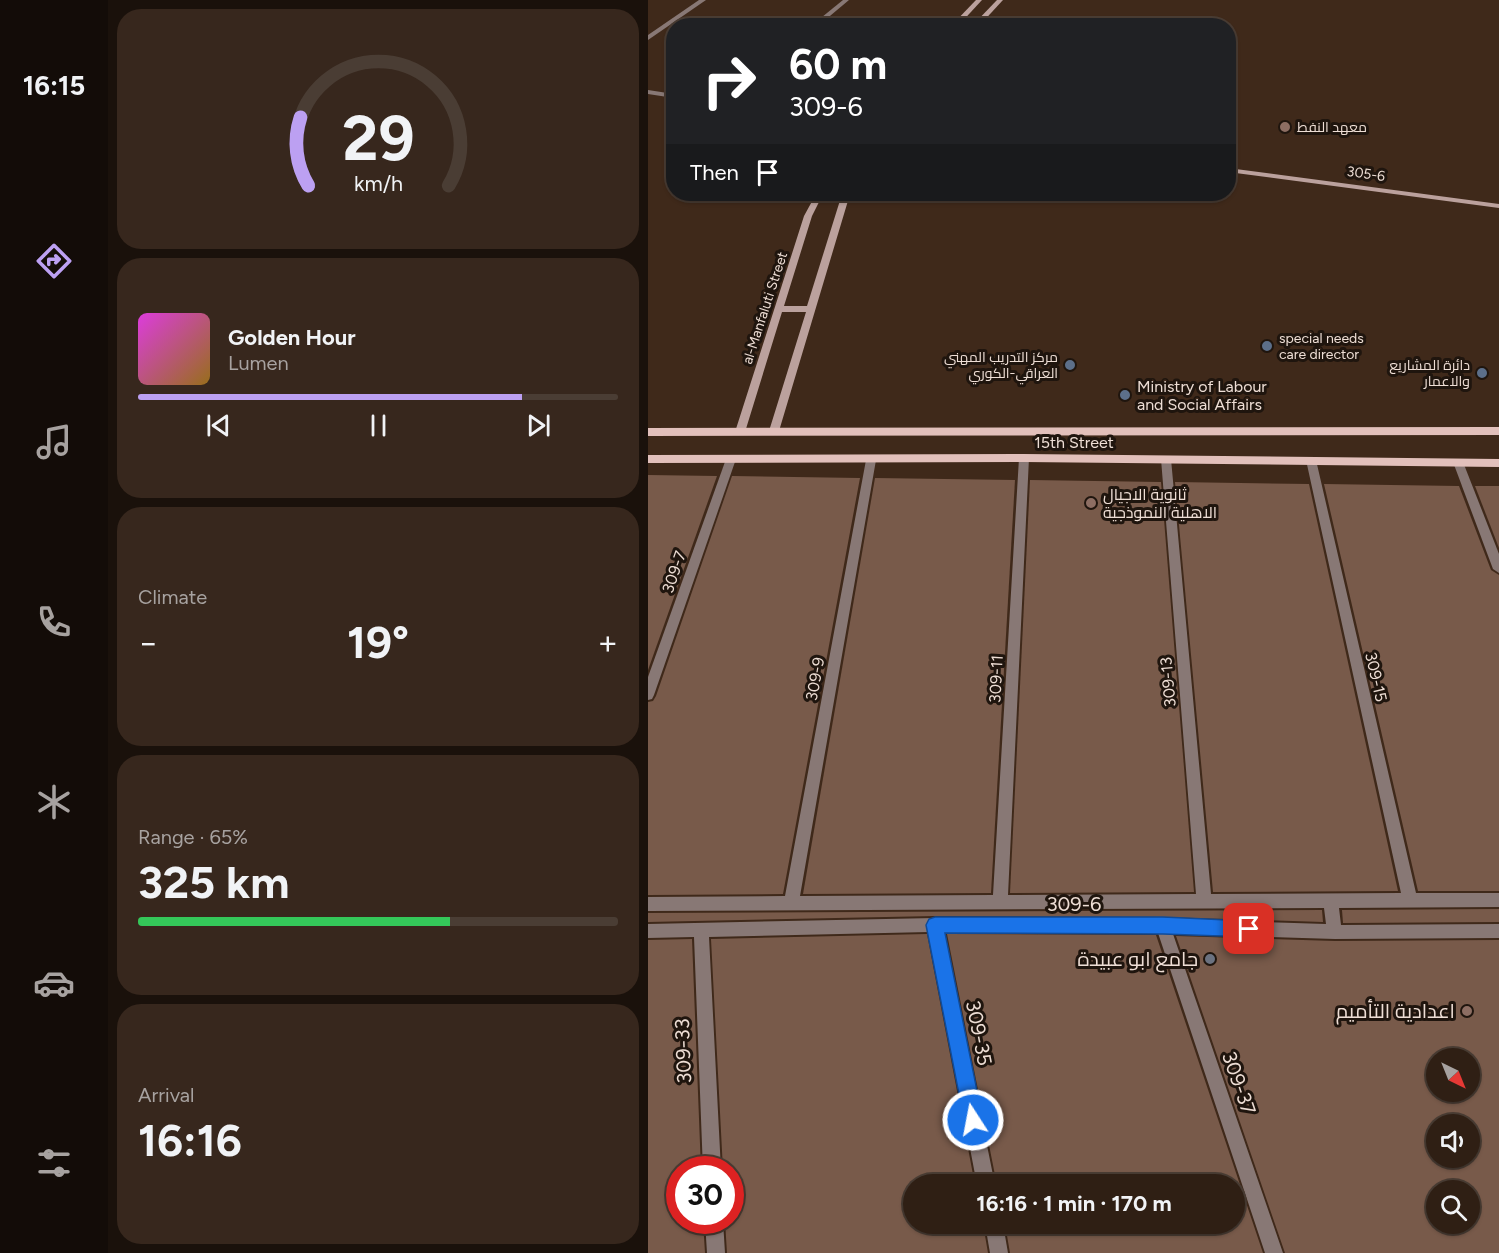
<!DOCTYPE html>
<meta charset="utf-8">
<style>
:root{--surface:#2f1f14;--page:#37271d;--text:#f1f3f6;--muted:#a7a2a0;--line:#4a3d34;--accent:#bca0f2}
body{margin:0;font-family:Figtree,Cairo,sans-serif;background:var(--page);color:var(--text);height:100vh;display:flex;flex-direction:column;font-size:22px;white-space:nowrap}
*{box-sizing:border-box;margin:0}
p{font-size:20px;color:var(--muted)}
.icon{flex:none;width:33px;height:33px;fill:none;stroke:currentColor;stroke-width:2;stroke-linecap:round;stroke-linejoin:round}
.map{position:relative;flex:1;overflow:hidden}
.drawer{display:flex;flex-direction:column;gap:9px;padding:9px;background:#1a110b;width:540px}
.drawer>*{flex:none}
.hud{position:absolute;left:18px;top:18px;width:570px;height:183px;border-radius:24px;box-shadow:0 2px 4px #0004,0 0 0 2px var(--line);background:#202124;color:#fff;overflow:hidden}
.needle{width:39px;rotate:137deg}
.controls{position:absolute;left:778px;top:1048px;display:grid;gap:12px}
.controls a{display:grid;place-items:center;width:54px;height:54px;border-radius:50%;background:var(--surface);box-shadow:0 2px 4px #0004,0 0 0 2px var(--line);font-size:30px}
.speed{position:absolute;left:18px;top:1156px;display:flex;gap:12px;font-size:30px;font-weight:700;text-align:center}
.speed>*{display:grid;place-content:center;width:78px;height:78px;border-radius:50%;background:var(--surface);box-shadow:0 2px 4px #0004,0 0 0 2px var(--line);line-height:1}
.speed .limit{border:9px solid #d22;background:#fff;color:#111}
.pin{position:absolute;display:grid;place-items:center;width:51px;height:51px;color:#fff;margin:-26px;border-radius:12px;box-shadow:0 3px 9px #0006}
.me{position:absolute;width:66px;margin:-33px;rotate:349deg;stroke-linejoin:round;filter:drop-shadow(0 0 4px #0008)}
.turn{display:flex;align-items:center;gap:21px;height:126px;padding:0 24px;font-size:27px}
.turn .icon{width:78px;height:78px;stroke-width:2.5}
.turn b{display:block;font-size:42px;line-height:51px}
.then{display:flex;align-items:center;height:57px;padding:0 24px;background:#0003;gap:12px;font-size:22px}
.big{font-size:45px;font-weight:700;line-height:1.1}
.drawer .widget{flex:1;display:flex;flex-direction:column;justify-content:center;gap:9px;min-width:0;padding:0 21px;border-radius:24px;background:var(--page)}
.drawer .dial{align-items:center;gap:0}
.dial svg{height:156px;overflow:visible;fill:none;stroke:var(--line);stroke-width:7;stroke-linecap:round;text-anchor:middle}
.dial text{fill:var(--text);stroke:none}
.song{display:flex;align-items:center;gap:18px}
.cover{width:72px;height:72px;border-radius:9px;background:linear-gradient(135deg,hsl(300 70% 55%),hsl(40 70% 35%))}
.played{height:6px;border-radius:3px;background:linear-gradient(90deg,var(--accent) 80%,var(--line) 80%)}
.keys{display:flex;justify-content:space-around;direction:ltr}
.heat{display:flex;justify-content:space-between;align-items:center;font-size:33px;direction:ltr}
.charge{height:9px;border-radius:4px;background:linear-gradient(90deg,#34c759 65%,var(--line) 0)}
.trip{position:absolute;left:255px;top:1174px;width:342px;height:60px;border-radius:30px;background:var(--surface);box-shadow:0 2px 4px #0004,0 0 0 2px var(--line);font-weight:700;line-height:60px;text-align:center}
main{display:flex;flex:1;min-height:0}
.tabs{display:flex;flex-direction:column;width:108px;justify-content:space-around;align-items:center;background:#130c08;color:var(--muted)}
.tabs .icon{width:42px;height:42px}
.tabs .current{color:var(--accent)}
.tabs b{font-size:27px;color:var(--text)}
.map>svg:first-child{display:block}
.building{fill:#785a4a;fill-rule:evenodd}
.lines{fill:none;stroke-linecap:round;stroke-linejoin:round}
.street{fill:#887875;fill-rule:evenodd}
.secondary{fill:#bba19d;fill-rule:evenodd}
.primary{fill:#e2c0bb;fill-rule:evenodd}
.route{fill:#1a73e8;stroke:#114b97;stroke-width:1.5}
.education-dot{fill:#8d6e63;stroke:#1f150e;stroke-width:2}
.service-dot{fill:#5c6f8a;stroke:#1f150e;stroke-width:2}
.worship-dot{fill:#6b7280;stroke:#1f150e;stroke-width:2}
.labels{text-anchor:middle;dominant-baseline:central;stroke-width:6;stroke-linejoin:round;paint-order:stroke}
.far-poi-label{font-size:14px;fill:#eeded5;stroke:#1f150e;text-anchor:start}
.far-street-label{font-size:14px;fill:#eeded5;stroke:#1f150e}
.poi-label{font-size:16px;fill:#eeded5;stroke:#1f150e;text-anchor:start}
.street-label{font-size:16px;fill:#eeded5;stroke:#1f150e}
.near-street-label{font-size:20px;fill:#eeded5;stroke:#1f150e}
.near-poi-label{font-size:20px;fill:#eeded5;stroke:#1f150e;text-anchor:end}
</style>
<main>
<nav class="tabs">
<b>16:15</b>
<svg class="icon current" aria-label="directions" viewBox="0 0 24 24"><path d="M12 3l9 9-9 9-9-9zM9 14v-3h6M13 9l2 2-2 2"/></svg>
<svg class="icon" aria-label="music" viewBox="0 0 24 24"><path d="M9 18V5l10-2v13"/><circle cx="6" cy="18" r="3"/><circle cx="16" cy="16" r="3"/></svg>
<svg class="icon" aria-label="phone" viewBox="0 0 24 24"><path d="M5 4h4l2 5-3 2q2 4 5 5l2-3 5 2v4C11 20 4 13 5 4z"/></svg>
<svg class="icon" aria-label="climate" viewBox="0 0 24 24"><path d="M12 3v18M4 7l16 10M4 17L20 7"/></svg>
<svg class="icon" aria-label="car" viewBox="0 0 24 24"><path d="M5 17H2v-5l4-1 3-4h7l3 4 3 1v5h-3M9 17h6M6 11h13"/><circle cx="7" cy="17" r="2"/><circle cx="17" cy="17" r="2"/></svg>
<svg class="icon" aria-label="filters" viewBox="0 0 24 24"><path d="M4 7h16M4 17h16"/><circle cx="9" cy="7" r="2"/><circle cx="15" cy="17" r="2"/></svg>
</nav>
<section class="drawer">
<div class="widget dial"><svg viewBox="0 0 100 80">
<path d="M14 69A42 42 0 1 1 86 69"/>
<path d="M14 69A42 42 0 0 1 10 34" stroke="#bca0f2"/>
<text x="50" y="56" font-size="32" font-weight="700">29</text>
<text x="50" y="72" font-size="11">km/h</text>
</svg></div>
<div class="widget">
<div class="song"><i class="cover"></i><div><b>Golden Hour</b><p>Lumen</p></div></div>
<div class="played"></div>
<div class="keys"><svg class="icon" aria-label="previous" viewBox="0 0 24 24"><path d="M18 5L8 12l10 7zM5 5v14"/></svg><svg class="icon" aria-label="pause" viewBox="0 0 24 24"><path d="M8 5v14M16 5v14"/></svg><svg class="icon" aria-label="next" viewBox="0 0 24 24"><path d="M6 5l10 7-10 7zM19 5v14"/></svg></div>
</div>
<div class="widget"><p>Climate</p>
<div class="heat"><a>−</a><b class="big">19°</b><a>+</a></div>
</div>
<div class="widget"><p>Range · 65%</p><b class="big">325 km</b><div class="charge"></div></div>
<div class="widget"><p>Arrival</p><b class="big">16:16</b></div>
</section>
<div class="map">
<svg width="851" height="1253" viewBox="0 0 851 1253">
<rect width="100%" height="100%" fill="#3f291a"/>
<g class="building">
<path d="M 0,475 L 69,476 L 0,670 Z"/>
<path d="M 84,476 L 212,478 L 135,894 L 0,895 L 0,702 L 5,701 L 8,696 Z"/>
<path d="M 227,478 L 367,480 L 343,893 L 155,894 Z"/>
<path d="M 382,480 L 513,482 L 546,892 L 362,893 Z"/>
<path d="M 527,482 L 661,484 L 750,891 L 565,892 Z"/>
<path d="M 676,484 L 811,486 L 843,570 L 851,575 L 851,891 L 770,891 Z"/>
<path d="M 827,486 L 851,486 L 851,548 Z"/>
<path d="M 851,909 L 851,922 L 695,923 L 694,910 Z"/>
<path d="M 674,910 L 675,922 L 515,917 L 287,916 L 0,922 L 0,913 Z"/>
<path d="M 279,934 L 327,1185 L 266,1185 L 266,1224 L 335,1224 L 340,1253 L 79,1253 L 77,1221 L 82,1221 L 82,1170 L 75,1170 L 63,939 Z"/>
<path d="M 299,934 L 508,935 L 615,1253 L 362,1253 L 357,1224 L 586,1224 L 586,1185 L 349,1185 Z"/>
<path d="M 528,936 L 687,941 L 851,940 L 851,1253 L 637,1253 ZM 789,1059 L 822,1059 L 822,1092 L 789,1092 ZM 789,1125 L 822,1125 L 822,1158 L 789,1158 ZM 789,1191 L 822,1191 L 822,1224 L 789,1224 Z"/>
<path d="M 44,939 L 53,1170 L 32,1170 L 32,1221 L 55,1221 L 57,1253 L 0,1253 L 0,940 Z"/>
</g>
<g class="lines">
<g class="street">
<path d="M 51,0 L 58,0 L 0,40 L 0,35 Z"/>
<path d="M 195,0 L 201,0 L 170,26 L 163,26 Z"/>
<path d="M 0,90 L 26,94 L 26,98 L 0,94 Z"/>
<path d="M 376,455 L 381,458 L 360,895 L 548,894 L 513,459 L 518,456 L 523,459 L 563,894 L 753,893 L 658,460 L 663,457 L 668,460 L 768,893 L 851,893 L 851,907 L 691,908 L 693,925 L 851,924 L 851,938 L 687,939 L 525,934 L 635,1253 L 617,1253 L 510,933 L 296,932 L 347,1185 L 329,1185 L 281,932 L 61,937 L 73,1170 L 55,1170 L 46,937 L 0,938 L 0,924 L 287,918 L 515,919 L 678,924 L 676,908 L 0,911 L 0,897 L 137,896 L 218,460 L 223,457 L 228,460 L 152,896 L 345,895 L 371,458 Z"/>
<path d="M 83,456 L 88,459 L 6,695 L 4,699 L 0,700 L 0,677 L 78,459 Z"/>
<path d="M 810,459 L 815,462 L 851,554 L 851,573 L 845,569 L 805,462 Z"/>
<path d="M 57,1221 L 75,1221 L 77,1253 L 59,1253 Z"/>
<path d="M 337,1224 L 355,1224 L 360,1253 L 342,1253 Z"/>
</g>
<g class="secondary">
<path d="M 328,0 L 334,0 L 310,26 L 303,26 Z"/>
<path d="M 349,0 L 355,0 L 331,26 L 324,26 Z"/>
<path d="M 580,168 L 851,204 L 851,208 L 580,172 Z"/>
<path d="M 168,194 L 175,194 L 164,216 L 136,306 L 159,306 L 194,194 L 202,194 L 131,431 L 126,434 L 121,431 L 158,312 L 134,312 L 97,432 L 92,435 L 88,434 L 87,432 L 156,216 Z"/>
</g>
<g class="primary">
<path d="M 851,427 L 851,435 L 0,436 L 0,428 Z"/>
<path d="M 376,454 L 851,459 L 851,467 L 376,462 L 0,463 L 0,455 Z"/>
</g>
</g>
<path class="route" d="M 287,917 L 515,917 L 601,921 L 607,923 L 610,929 L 607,935 L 601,937 L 515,934 L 297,933 L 335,1120 L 332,1127 L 325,1130 L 318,1127 L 316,1120 L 278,925 L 281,919 Z"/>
<g class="education-dot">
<circle cx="637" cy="127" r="6"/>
<circle cx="443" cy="503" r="6"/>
<circle cx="819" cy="1011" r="6"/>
</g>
<g class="service-dot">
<circle cx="619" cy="346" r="6"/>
<circle cx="422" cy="365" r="6"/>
<circle cx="834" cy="373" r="6"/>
<circle cx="477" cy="395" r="6"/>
</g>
<circle class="worship-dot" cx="562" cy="959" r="6"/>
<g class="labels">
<g class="far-poi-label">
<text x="649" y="127">معهد النفط</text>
<text x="631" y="338">special needs<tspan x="631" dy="16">care director</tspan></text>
<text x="410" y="357" text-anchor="end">مركز التدريب المهني<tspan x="410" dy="16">العراقي-الكوري</tspan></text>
<text x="822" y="365" text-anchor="end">دائرة المشاريع<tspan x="822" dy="16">والاعمار</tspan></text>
</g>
<g class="far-street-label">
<text transform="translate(718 174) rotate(8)">305-6</text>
<text transform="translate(117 308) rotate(-72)">al-Manfaluti Street</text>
</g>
<g class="poi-label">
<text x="489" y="386">Ministry of Labour<tspan x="489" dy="18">and Social Affairs</tspan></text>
<text x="455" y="494">ثانوية الاجيال<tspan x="455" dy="18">الاهلية النموذجية</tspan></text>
</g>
<g class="street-label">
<text x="426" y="442">15th Street</text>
<text transform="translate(26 572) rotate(-71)">309-7</text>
<text transform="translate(728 677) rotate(77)">309-15</text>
<text transform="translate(167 679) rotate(-80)">309-9</text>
<text transform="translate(348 679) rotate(-87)">309-11</text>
<text transform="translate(520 682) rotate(-95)">309-13</text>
</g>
<g class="near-street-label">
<text x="426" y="904">309-6</text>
<text transform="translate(331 1033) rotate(79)">309-35</text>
<text transform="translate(35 1051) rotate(-92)">309-33</text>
<text transform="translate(591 1083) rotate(71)">309-37</text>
</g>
<g class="near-poi-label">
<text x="550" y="959">جامع ابو عبيدة</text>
<text x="807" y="1011">اعدادية التأميم</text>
</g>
</g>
</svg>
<div class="controls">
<a><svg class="needle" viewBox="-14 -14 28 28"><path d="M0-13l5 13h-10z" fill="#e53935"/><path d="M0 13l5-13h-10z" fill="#a7a2a0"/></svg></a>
<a><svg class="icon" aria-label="sound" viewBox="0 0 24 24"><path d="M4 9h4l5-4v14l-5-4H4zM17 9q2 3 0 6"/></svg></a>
<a><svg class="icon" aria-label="search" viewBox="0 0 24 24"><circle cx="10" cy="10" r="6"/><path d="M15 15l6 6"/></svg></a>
</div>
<div class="speed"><div class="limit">30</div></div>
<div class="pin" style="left:601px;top:929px;background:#d93025"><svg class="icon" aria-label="arrive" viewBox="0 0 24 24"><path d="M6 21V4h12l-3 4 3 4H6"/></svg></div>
<svg class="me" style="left:325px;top:1120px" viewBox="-20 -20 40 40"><circle r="17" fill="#1a73e8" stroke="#fff" stroke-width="3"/><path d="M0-11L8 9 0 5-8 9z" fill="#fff"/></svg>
<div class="trip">16:16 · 1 min · 170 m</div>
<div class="hud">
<div class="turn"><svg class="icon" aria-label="right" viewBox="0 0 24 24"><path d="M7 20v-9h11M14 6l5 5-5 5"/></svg><div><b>60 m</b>309-6</div></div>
<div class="then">Then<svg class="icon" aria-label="arrive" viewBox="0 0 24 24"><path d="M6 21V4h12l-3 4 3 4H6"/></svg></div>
</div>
</div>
</main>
